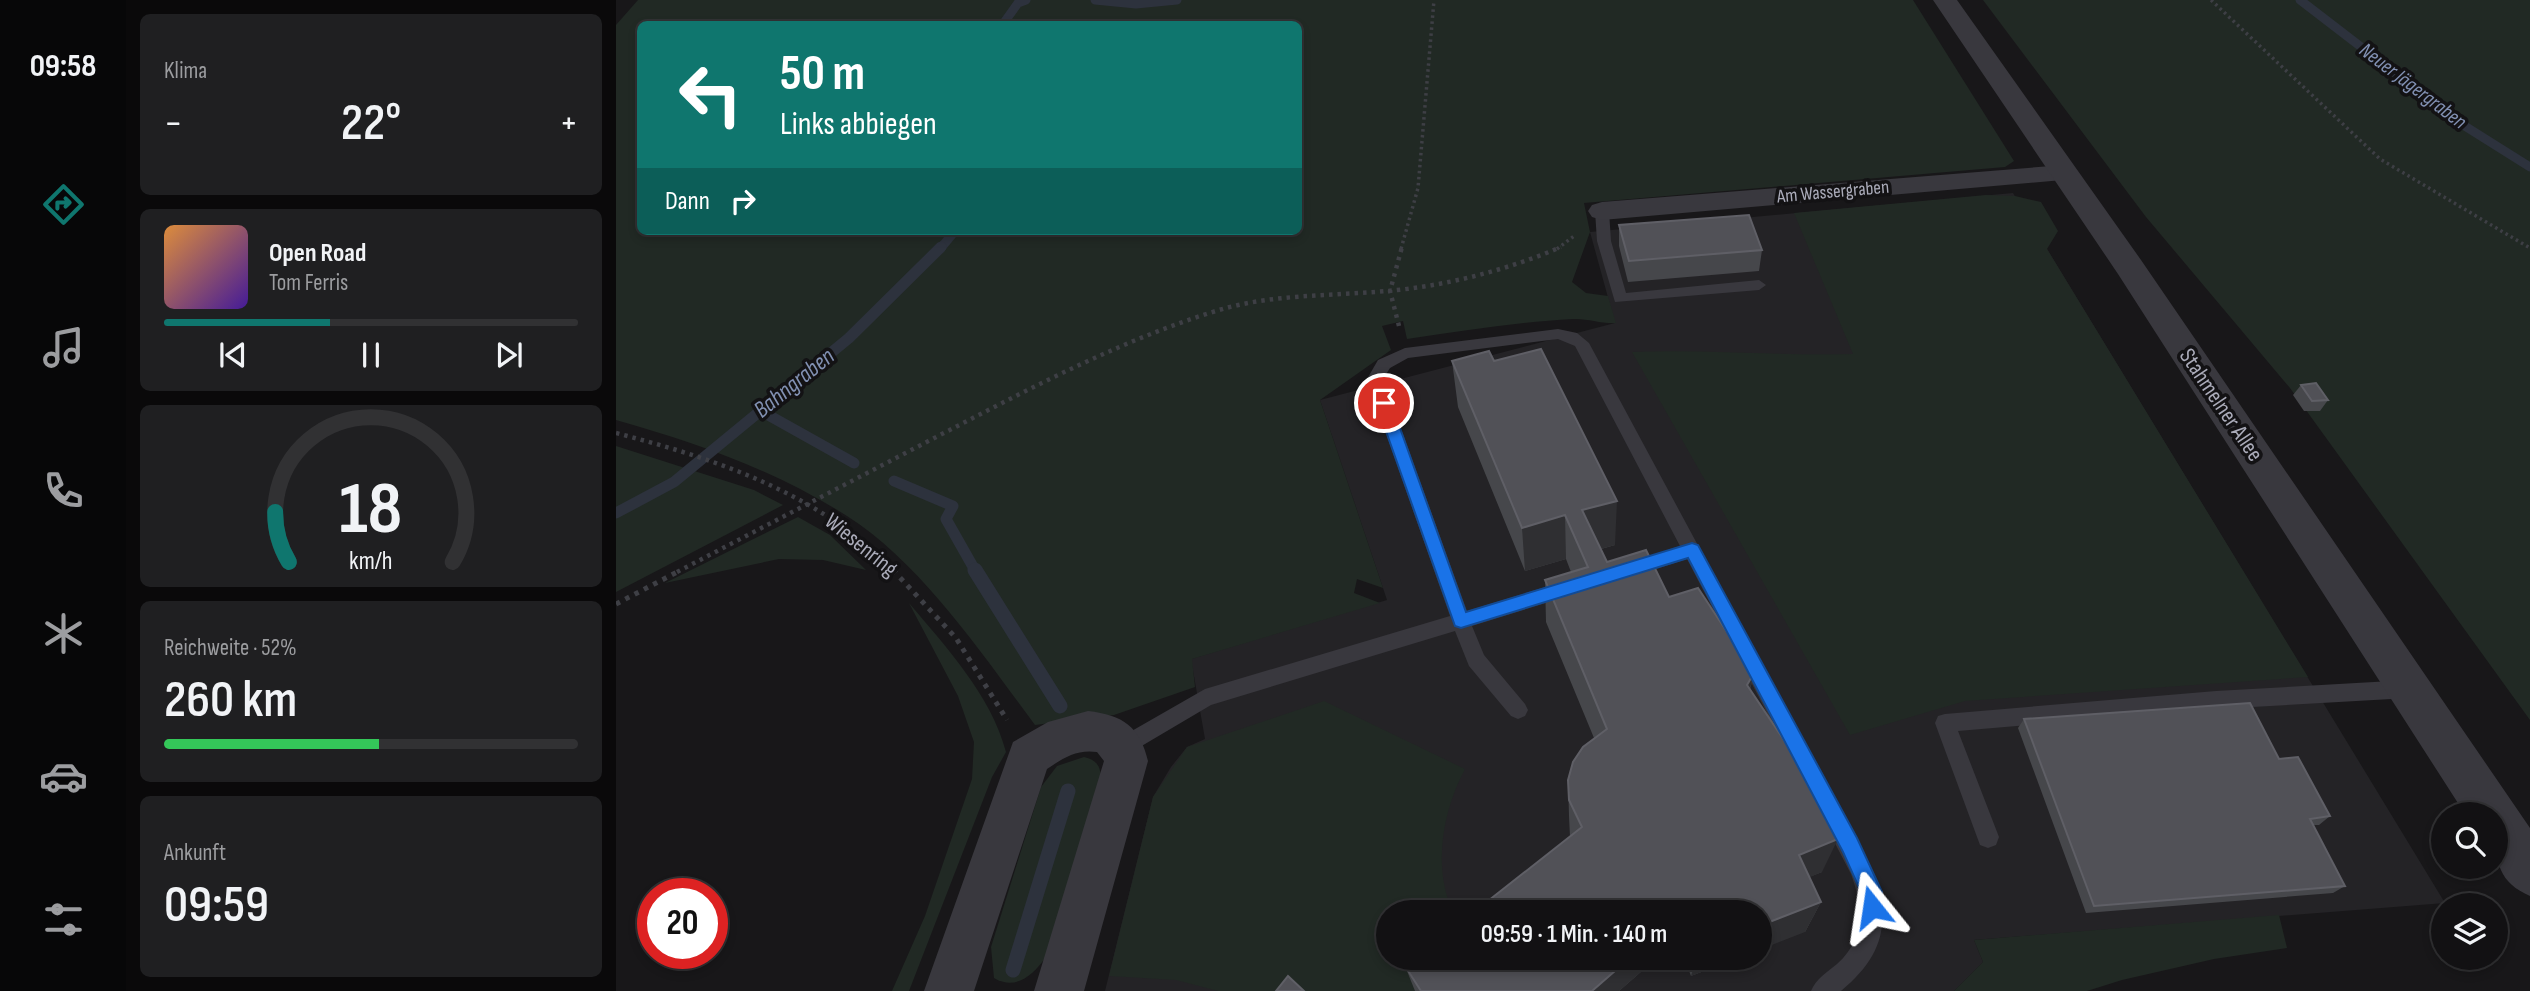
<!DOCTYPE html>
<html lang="de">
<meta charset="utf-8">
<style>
:root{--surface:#121113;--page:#1f1f21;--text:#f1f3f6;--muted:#9c9da0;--line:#313133;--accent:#0f766e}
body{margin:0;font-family:"Sofia Sans Condensed",sans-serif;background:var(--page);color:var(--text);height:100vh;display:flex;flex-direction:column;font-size:26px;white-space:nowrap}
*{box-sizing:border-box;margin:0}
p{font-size:23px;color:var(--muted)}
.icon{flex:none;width:38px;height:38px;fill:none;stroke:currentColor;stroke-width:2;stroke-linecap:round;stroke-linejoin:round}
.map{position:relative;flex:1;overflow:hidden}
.side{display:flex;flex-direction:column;gap:14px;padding:14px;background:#0a090a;width:490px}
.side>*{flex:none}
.top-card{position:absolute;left:21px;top:21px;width:665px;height:214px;border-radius:10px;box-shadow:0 4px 10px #0003,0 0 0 2px var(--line);background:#0f766e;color:#fff;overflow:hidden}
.fabs{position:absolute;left:1815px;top:802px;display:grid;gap:14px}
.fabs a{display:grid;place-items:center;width:77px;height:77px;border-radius:50%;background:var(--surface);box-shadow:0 4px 10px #0003,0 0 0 2px var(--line);font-size:35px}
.speed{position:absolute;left:21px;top:878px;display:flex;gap:14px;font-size:35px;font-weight:700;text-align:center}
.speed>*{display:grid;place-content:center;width:91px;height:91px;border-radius:50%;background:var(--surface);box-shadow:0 4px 10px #0003,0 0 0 2px var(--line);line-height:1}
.speed .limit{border:10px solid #d22;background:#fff;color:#111}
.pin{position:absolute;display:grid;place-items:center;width:60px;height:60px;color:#fff;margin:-30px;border:4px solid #fff;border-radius:50%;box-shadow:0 2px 7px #0007}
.me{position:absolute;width:77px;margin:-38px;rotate:345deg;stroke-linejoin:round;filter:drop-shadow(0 0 5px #0008)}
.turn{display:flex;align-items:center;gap:24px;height:147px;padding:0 28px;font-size:32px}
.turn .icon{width:91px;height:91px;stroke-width:2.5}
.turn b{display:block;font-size:49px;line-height:60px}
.then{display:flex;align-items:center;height:66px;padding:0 28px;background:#0003;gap:14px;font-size:26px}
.big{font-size:52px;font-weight:600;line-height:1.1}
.side .widget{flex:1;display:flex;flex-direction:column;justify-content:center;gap:10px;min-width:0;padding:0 24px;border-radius:10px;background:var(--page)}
.side .dial{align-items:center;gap:0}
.dial svg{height:182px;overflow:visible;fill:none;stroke:var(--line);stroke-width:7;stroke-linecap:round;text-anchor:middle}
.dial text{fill:var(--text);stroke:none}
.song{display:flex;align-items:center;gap:21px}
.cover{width:84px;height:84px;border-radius:10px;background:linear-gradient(135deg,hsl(30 70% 55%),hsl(260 70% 35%))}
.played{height:7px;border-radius:4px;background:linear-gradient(90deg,var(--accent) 40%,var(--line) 40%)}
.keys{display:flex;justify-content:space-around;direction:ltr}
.heat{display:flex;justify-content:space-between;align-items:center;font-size:38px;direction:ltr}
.charge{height:10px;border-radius:5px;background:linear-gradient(90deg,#34c759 52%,var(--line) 0)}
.trip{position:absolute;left:760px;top:900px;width:396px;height:70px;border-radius:35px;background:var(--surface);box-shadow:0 4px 10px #0003,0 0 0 2px var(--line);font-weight:600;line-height:70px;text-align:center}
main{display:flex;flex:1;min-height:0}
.tabs{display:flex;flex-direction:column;width:126px;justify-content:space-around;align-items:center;background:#070708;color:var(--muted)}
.tabs .icon{width:49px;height:49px}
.tabs .active{color:var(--accent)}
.tabs b{font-size:32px;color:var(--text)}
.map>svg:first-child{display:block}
.built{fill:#242326;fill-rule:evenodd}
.green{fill:#212924;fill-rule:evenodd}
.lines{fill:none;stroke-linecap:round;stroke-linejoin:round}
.stream-far2{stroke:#2d323d;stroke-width:9}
.stream-far1{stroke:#2d323d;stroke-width:11}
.stream{stroke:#2d323d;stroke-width:15}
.path-far2{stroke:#3e3f45;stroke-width:3.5;stroke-dasharray:2.5 3.5;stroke-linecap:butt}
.path-far1{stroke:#3e3f45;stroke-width:4.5;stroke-dasharray:3.5 5;stroke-linecap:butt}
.path{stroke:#3e3f45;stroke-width:5;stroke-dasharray:4.5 6;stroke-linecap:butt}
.service{fill:#39383e;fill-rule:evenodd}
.minor{fill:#39383e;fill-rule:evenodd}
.tertiary{fill:#39383e;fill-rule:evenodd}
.wall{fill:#46474b}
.shaded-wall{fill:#2f2f32}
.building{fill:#515157;stroke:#5f5f66;stroke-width:2}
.route{fill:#1a73e8;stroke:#114b97;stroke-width:2}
.labels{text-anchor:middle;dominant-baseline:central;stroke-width:7;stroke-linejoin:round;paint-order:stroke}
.far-street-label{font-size:19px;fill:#aaabb9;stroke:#131214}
.far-water-label{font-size:21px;font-style:italic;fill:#8291b3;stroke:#131214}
.street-label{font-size:23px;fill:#aaabb9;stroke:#131214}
.water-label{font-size:24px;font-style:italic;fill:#8291b3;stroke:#131214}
</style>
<main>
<nav class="tabs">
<b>09:58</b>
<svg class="icon active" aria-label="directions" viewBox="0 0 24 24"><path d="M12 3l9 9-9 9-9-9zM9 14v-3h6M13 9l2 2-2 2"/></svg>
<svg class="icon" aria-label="music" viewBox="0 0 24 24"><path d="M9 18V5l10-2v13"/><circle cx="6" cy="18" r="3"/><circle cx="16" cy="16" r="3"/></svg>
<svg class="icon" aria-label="phone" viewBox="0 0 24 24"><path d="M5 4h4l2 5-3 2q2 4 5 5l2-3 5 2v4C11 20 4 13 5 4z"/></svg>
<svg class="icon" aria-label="climate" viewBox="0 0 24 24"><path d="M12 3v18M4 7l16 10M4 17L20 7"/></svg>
<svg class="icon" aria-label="car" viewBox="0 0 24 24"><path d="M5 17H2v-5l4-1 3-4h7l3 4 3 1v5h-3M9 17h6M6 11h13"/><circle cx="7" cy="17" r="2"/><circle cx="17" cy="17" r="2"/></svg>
<svg class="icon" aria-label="filters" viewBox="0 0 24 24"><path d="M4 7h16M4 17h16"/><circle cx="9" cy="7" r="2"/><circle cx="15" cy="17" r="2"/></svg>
</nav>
<section class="side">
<div class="widget"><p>Klima</p>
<div class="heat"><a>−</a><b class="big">22°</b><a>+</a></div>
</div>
<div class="widget">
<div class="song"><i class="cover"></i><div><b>Open Road</b><p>Tom Ferris</p></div></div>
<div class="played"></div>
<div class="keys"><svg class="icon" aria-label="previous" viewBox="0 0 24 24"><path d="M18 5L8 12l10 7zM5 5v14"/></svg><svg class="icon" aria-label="pause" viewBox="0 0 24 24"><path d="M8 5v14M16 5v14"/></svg><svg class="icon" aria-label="next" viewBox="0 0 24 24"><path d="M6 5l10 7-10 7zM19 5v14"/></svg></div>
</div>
<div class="widget dial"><svg viewBox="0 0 100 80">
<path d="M14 69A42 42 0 1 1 86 69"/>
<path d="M14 69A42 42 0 0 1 8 47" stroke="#0f766e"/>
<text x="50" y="56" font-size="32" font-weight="700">18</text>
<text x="50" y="72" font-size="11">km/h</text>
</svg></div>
<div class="widget"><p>Reichweite · 52%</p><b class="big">260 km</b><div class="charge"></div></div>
<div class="widget"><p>Ankunft</p><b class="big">09:59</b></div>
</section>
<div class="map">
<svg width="1914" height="991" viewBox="0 0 1914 991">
<rect width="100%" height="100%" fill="#181719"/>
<path class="built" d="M 1397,193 L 1829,903 L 1358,940 L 1367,962 L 1338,991 L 489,991 L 537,797 L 555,767 L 571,747 L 589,739 L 575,659 L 771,600 L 704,400 L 999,323 L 974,232 ZM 772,912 L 1143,912 L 1143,957 L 772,957 Z"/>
<g class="green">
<path d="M 22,0 L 1297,0 L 1398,161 L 1389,167 L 968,203 L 974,232 L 956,282 L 970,293 L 992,296 L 1000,323 C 985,324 971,318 957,319 C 901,322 847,331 791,339 L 787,321 L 766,326 L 775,350 L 704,400 L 767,588 L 741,579 L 738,593 L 764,603 L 576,659 L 579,687 L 498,715 L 419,725 C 367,655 305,563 231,516 C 159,470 81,443 0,420 L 0,25 ZM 24,24 L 682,24 L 682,231 L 24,231 Z"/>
<path d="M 1367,0 L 1914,0 L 1914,720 L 1674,388 L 1530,217 Z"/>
<path d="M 1370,195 L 1399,196 L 1425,202 L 1442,231 L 1431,249 L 1692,677 L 1349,701 L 1234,735 L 1016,352 C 1090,349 1163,356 1237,354 L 1178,213 Z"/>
<path d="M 0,446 L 138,490 L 167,505 L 0,592 Z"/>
<path d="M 182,517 L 214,535 L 250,570 L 207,560 L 163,559 L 49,583 Z"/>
<path d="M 293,603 C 330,647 375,695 390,752 L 376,777 L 293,991 L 276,991 L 309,916 L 356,779 L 358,742 L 342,696 Z"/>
<path d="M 708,701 L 849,769 C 827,810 816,867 837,912 L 772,912 L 772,957 L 845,957 L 802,991 L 602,991 L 560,980 L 493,976 L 537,797 L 571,747 Z"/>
<path d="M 468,757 C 480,760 484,765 485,777 L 430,957 C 417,975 400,991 378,978 L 375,947 L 425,787 L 441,766 Z"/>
<path d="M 1663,915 L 1671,948 L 1598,959 L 1506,980 L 1471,991 L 1338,991 L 1367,962 L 1358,940 Z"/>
</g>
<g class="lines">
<g class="stream-far2">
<path d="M 479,0 L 520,4 L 561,0"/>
<path d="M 1684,0 L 1844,123 L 1914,167"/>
<path d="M 387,24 L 402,3 L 410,0"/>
<path d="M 324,249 L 339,231"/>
</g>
<g class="stream-far1">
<path d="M 145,411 L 238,463"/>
<path d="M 278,481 L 337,506 L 330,519 L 360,572"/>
<path d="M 0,513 L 58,482 L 233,338 L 325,247"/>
</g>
<g class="stream">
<path d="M 359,570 L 444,706"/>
<path d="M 397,970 L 452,791"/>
</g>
<g class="path-far2">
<path d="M 1595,0 L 1764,159 L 1914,248"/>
<path d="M 785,249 L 802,188 L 818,0"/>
<path d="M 941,249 L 958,236"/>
</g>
<g class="path-far1">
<path d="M 783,326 L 774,291 L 786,247"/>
<path d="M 0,433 C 100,459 206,494 278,572"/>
<path d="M 61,572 C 149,526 236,481 324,435 C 415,388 505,340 603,310 C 656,294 716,296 771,291 C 830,286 891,270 945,247"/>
</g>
<g class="path">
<path d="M 277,570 L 340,638 L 391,720"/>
<path d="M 0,604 L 65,570"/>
</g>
<g class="service">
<path d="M 986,207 L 993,211 L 995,241 L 1010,293 L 1143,280 L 1150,285 L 1143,290 L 999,302 L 981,241 L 979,211 Z"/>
<path d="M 942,329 L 961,333 L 973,343 L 1254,865 C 1276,918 1270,954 1225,991 L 1195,991 C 1200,979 1211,972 1221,964 C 1250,938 1247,907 1235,874 L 1071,559 L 1016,577 L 1009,574 L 1007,569 L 1009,564 L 1064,546 L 959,346 L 942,339 L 792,358 L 774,368 L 767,379 L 851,611 L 952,580 L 959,582 L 961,588 L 959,594 L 856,626 L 868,655 L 909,704 L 912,710 L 909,716 L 902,719 L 895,716 L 853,666 L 839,631 L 595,705 L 507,757 L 500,754 L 497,747 L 500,740 L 589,689 L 834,616 L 751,379 L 762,360 L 789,348 Z"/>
<path d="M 1793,680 L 1800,683 L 1803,689 L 1800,695 L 1793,698 L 1600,709 L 1342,731 L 1383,837 L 1380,845 L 1372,848 L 1364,845 L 1319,723 L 1322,716 L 1329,714 L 1600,691 Z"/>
</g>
<g class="minor">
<path d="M 1448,165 L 1458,167 L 1462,173 L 1458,179 L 986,220 L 976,217 L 972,211 L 976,205 L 986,202 Z"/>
<path d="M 472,711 C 507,715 524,727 532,761 L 468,991 L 418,991 L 488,761 L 481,752 C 461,749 447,758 431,769 L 358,991 L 308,991 L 397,742 L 432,722 Z"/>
</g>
<path class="tertiary" d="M 1317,0 L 1341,0 L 1525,260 L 1914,828 L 1914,896 C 1875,879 1880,851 1880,814 L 1849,814 L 1502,274 Z"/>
</g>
<g class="wall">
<path d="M 1003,225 L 1146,250 L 1143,271 L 1012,282 L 1003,246 Z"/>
<path d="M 836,361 L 878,361 L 999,545 L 985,549 L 991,562 L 1053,597 L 1138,673 L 1134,690 L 1206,872 L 1193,877 L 1205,902 L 1189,932 L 1143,912 L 858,912 L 954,837 L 953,816 L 952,780 L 978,738 L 930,622 L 929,580 L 955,572 L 950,559 L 909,571 L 842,407 Z"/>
<path d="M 1685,385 L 1712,400 L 1704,411 L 1688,411 L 1677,395 Z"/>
<path d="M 1408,719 L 1663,759 L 1714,816 L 1703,825 L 1697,825 L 1729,886 L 1717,893 L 1470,913 L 1402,728 Z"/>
<path d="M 1042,957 L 1003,991 L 799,991 L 789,966 Z"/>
<path d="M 1068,957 L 1124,957 L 1075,976 Z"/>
</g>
<g class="shaded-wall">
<path d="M 1001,501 L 999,545 L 966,554 L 966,510 Z"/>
<path d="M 949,515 L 950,559 L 909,571 L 906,528 Z"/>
<path d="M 1138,673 L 1128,712 L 1131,685 Z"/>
<path d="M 1222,839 L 1206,872 L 1168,888 L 1183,855 Z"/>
<path d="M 1205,902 L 1189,932 L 1143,950 L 1143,926 Z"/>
<path d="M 1015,957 L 1042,957 L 1003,991 L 976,991 Z"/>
<path d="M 1081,957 L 1124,957 L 1075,976 Z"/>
</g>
<g class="building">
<path d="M 1133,215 L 1146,250 L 1013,261 L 1003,225 Z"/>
<path d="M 925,349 L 1001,501 L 966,510 L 991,562 L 1030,550 L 1053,597 L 1082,588 L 1138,673 L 1131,685 L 1176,752 L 1222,839 L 1183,855 L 1205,902 L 1143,926 L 1143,912 L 1069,912 L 1068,911 L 1067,912 L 858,912 L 966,827 L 953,800 L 952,780 L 957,762 L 967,747 L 991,729 L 929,580 L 972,567 L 949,515 L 906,528 L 836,361 L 873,351 L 878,361 Z"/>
<path d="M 1700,383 L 1712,400 L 1696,401 L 1685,385 Z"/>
<path d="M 1634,703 L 1663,759 L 1682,757 L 1714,816 L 1694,819 L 1729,886 L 1478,906 L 1408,719 Z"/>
<path d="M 800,957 L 1015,957 L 976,991 L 805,991 L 789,966 Z"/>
<path d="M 672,976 L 688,991 L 660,991 Z"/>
</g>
<path class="route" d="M 768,397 L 775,403 L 850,612 L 1076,543 L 1082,545 L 1241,838 L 1266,892 L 1263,915 L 1256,918 L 1248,915 L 1245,892 L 1227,852 L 1072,558 L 845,628 L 839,626 L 760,403 Z"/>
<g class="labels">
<g class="far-street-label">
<text transform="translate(1217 192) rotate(-5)">Am Wassergraben</text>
</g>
<g class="far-water-label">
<text transform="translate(1797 86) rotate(37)">Neuer Jägergraben</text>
</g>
<g class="street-label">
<text transform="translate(1605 405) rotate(56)">Stahmelner Allee</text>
<text transform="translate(245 545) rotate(39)">Wiesenring</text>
</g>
<g class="water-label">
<text transform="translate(178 383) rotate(-39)">Bahngraben</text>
</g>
</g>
</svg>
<div class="fabs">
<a><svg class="icon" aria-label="search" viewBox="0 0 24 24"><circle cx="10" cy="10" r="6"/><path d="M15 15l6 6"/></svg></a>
<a><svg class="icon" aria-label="layers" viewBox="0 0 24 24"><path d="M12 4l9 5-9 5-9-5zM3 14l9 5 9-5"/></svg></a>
</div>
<div class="speed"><div class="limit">20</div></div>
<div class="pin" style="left:768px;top:403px;background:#d93025"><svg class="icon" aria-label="arrive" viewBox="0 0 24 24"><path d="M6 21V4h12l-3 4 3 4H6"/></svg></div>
<svg class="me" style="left:1256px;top:907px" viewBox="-20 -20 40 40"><path d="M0-17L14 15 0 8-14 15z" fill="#1a73e8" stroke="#fff" stroke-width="4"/></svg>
<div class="trip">09:59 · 1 Min. · 140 m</div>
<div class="top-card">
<div class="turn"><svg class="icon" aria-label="left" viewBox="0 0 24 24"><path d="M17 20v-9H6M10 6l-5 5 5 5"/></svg><div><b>50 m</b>Links abbiegen</div></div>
<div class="then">Dann<svg class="icon" aria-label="right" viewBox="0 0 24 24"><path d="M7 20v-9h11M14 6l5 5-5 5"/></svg></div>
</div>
</div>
</main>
